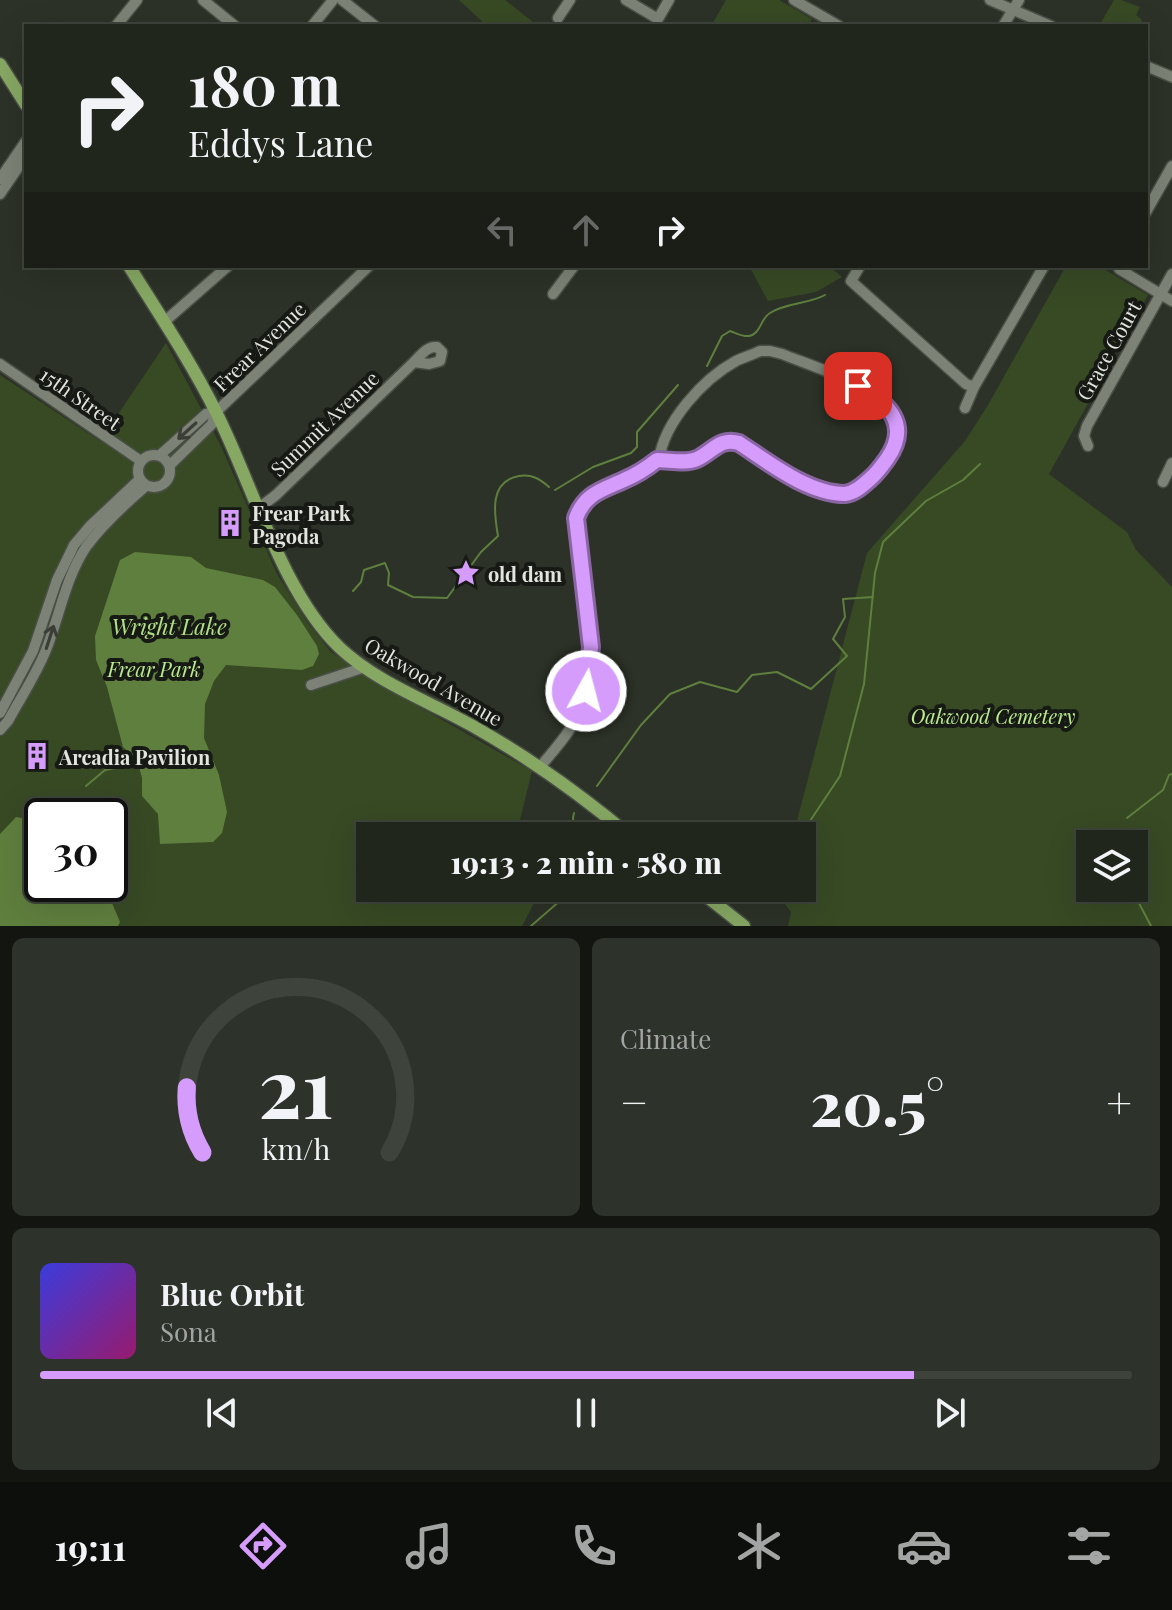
<!DOCTYPE html>
<meta charset="utf-8">
<style>
:root{--surface:#21261d;--page:#2d322a;--text:#f1f3f6;--muted:#a2a5a4;--line:#3e433b;--accent:#d59cfb}
body{margin:0;font-family:"Playfair Display",serif;background:var(--page);color:var(--text);height:100vh;display:flex;flex-direction:column;font-size:30px;white-space:nowrap}
*{box-sizing:border-box;margin:0}
p{font-size:26px;color:var(--muted)}
.icon{flex:none;width:44px;height:44px;fill:none;stroke:currentColor;stroke-width:2;stroke-linecap:round;stroke-linejoin:round}
.map{position:relative;height:926px;overflow:hidden}
.panel{display:flex;flex-direction:column;gap:12px;padding:12px;background:#121510;flex:1}
.panel>*{flex:none}
.banner{position:absolute;left:24px;top:24px;width:1124px;height:244px;border-radius:0px;box-shadow:0 8px 32px #0002,0 0 0 2px var(--line);background:#21261d;color:var(--text);overflow:hidden}
.fabs{position:absolute;left:1076px;top:830px;display:grid;gap:16px}
.fabs a{display:grid;place-items:center;width:72px;height:72px;border-radius:0px;background:var(--surface);box-shadow:0 8px 32px #0002,0 0 0 2px var(--line);font-size:40px}
.speed{position:absolute;left:24px;top:798px;display:flex;gap:16px;font-size:40px;font-weight:700;text-align:center}
.speed>*{display:grid;place-content:center;width:104px;height:104px;border-radius:50%;background:var(--surface);box-shadow:0 8px 32px #0002,0 0 0 2px var(--line);line-height:1}
.speed .limit{border:4px solid #111;border-radius:12px;background:#fff;color:#111}
.pin{position:absolute;display:grid;place-items:center;width:68px;height:68px;color:#fff;margin:-34px;border-radius:16px;box-shadow:0 4px 12px #0006}
.me{position:absolute;width:88px;margin:-44px;rotate:7deg;stroke-linejoin:round;filter:drop-shadow(0 0 6px #0008)}
.turn{display:flex;align-items:center;gap:28px;height:168px;padding:0 32px;font-size:36px}
.turn .icon{width:104px;height:104px;stroke-width:2.5}
.turn b{display:block;font-size:56px;line-height:68px}
.lanes{display:flex;align-items:center;height:76px;padding:0 32px;background:#0003;justify-content:center;gap:40px;direction:ltr}
.lanes .off{opacity:.35}
.big{font-size:60px;font-weight:800;line-height:1.1}
.panel .tile{flex:1;display:flex;flex-direction:column;justify-content:center;gap:12px;min-width:0;padding:0 28px;border-radius:12px;background:var(--page)}
.panel .dial{align-items:center;gap:0}
.dial svg{height:208px;overflow:visible;fill:none;stroke:var(--line);stroke-width:7;stroke-linecap:round;text-anchor:middle}
.dial text{fill:var(--text);stroke:none}
.song{display:flex;align-items:center;gap:24px}
.cover{width:96px;height:96px;border-radius:12px;background:linear-gradient(135deg,hsl(240 70% 55%),hsl(320 70% 35%))}
.played{height:8px;border-radius:4px;background:linear-gradient(90deg,var(--accent) 80%,var(--line) 80%)}
.keys{display:flex;justify-content:space-around;direction:ltr}
.heat{display:flex;justify-content:space-between;align-items:center;font-size:44px;direction:ltr}
.panel .tiles{flex:1;display:grid;gap:12px;grid-template-columns:1fr 1fr}
.tile:last-child{grid-column:span 2}
.trip{position:absolute;left:356px;top:822px;width:460px;height:80px;border-radius:0px;background:var(--surface);box-shadow:0 8px 32px #0002,0 0 0 2px var(--line);font-weight:800;line-height:80px;text-align:center}
.tab-bar{display:flex;height:128px;justify-content:space-around;align-items:center;background:#0d0f0c;color:var(--muted)}
.tab-bar .icon{width:56px;height:56px}
.tab-bar .selected{color:var(--accent)}
.tab-bar b{font-size:36px;color:var(--text)}
.map>svg:first-child{display:block}
.green{fill:#374a24;fill-rule:evenodd}
.water{fill:#5f7f3e}
.lines{fill:none;stroke-linecap:round;stroke-linejoin:round}
.stream{stroke:#5f7f3e;stroke-width:2}
.minor-casing{stroke:#4a4f46;stroke-width:13}
.major-casing{stroke:#4a4f46;stroke-width:15}
.minor{stroke:#7c8376;stroke-width:10}
.major{stroke:#86a863;stroke-width:12}
.oneway{stroke:#3a3e36}
.route-casing{stroke:#8a65a3;stroke-width:20}
.route{stroke:#d59cfb;stroke-width:14}
.labels{text-anchor:middle;dominant-baseline:central;stroke-width:8;stroke-linejoin:round;paint-order:stroke}
.street-label{font-size:20px;fill:#e1e5de;stroke:#161914}
.poi-label{font-size:20px;font-weight:bold;fill:#e1e5de;stroke:#161914;text-anchor:start}
.park-label{font-size:20px;font-style:italic;fill:#bbeb8e;stroke:#161914}
.water-label{font-size:22px;font-style:italic;fill:#b1e085;stroke:#161914}
</style>
<div class="map">
<svg width="1172" height="926" viewBox="0 0 1172 926">
<rect width="100%" height="100%" fill="#2c3227"/>
<g class="green">
<path d="M 459,0 L 505,0 L 538,26 L 487,26 Z"/>
<path d="M 726,0 L 779,0 L 812,19 L 808,26 L 711,26 Z"/>
<path d="M 1114,0 L 1121,0 L 1140,7 L 1136,15 L 1142,20 L 1138,26 L 1099,26 Z"/>
<path d="M 749,266 L 829,266 L 842,277 L 816,292 L 768,301 Z"/>
<path d="M 1066,266 L 1105,266 L 1104,269 L 1148,295 L 1049,474 L 1127,532 L 1136,550 L 1172,587 L 1172,926 L 788,926 L 791,912 L 778,895 L 779,888 L 802,888 L 802,836 L 793,836 L 867,553 L 965,441 L 988,405 ZM 1090,844 L 1134,844 L 1134,888 L 1090,888 Z"/>
<path d="M 166,343 L 221,446 L 277,574 L 308,623 L 331,652 L 383,686 L 532,771 L 516,836 L 370,836 L 370,888 L 542,888 L 522,926 L 0,926 L 0,375 L 100,441 ZM 42,816 L 110,816 L 110,884 L 42,884 Z"/>
</g>
<g class="water">
<path d="M 135,552 L 191,557 L 206,568 L 263,580 L 275,587 L 297,615 L 317,646 L 319,654 L 313,666 L 302,670 L 226,665 L 214,681 L 205,704 L 204,738 L 219,775 L 227,812 L 222,833 L 213,842 L 160,844 L 158,814 L 142,796 L 142,778 L 137,759 L 123,747 L 107,687 L 96,660 L 95,636 L 120,560 Z"/>
<path d="M 16,817 L 27,819 L 42,829 L 42,884 L 104,884 L 120,922 L 118,926 L 0,926 L 0,834 Z"/>
</g>
<g class="lines">
<g class="stream">
<path d="M 707,366 L 722,336 L 730,331 C 736,333 743,337 749,336 C 761,334 760,319 770,313 C 785,303 809,304 825,295"/>
<path d="M 555,490 L 593,467 L 631,453 L 637,447 L 637,432 L 678,385"/>
<path d="M 353,591 L 361,582 L 364,570 L 385,563 L 389,573 L 388,585 L 413,597 L 447,598 L 481,552 L 498,536 C 494,513 489,481 519,476 C 532,474 540,479 549,487"/>
<path d="M 86,786 L 105,770 L 126,766 L 135,759"/>
<path d="M 597,786 L 641,725 L 670,694 L 700,682 L 737,692 L 752,675 L 777,672 L 811,689 L 847,656 L 833,639 L 845,617 L 843,599 L 873,597"/>
<path d="M 574,813 L 573,818 L 575,836"/>
<path d="M 1127,818 L 1163,790 L 1169,775 L 1172,774"/>
<path d="M 800,836 L 840,776 L 864,684 L 875,573 L 883,542 L 926,501 L 963,480 L 980,464"/>
<path d="M 1131,888 L 1151,926"/>
<path d="M 531,926 L 562,899 L 571,888"/>
</g>
<g class="minor-casing">
<g id="minor">
<path d="M 203,0 L 235,26"/>
<path d="M 342,0 L 375,26"/>
<path d="M 626,0 L 658,19 L 669,0"/>
<path d="M 794,0 L 839,26"/>
<path d="M 990,0 L 1051,26"/>
<path d="M 558,18 L 570,0"/>
<path d="M 116,26 L 137,0"/>
<path d="M 312,26 L 333,0"/>
<path d="M 1003,26 L 1019,0"/>
<path d="M 1146,66 L 1172,77"/>
<path d="M 0,179 L 26,141"/>
<path d="M 0,194 L 26,156"/>
<path d="M 1146,212 L 1172,166"/>
<path d="M 860,266 L 851,281 L 966,384 L 974,387"/>
<path d="M 1119,266 L 1119,269 L 1172,301"/>
<path d="M 553,294 L 574,266"/>
<path d="M 164,322 L 228,266"/>
<path d="M 760,351 L 770,351 L 782,354 C 815,368 906,392 897,439 C 895,449 888,458 882,466 C 873,477 858,494 843,493 C 812,493 784,472 760,456 C 751,451 743,444 733,441 C 715,444 712,452 698,458 C 687,463 671,461 659,460 C 664,422 703,379 736,361 C 744,357 752,355 760,351 Z"/>
<path d="M 0,364 L 141,461"/>
<path d="M 965,408 L 974,387 L 1044,266"/>
<path d="M 1088,446 L 1084,436 L 1087,426 L 1172,274"/>
<circle cx="154" cy="471" r="16"/>
<path d="M 160,455 L 206,414 L 216,412 L 369,266"/>
<path d="M 170,465 L 212,424 L 216,412"/>
<path d="M 1163,482 L 1172,463"/>
<path d="M 259,508 L 276,495 L 414,362 L 429,364 L 440,361 L 442,352 L 437,347 C 427,346 421,355 414,362"/>
<path d="M 311,685 L 365,667"/>
<path d="M 0,713 L 33,651 L 57,580 L 74,545 L 90,526 L 140,479"/>
<path d="M 0,730 L 8,721 C 21,697 36,675 46,650 C 60,615 65,579 86,547 C 103,524 125,504 146,486"/>
<path d="M 540,767 C 549,756 560,744 568,732 C 611,668 578,589 576,518 C 587,489 613,487 637,474 C 645,470 652,464 659,460"/>
</g>
</g>
<g class="major-casing">
<g id="major">
<path d="M 0,64 L 26,105"/>
<path d="M 129,266 C 159,314 191,362 216,412 C 253,485 281,591 340,648 C 376,682 428,701 471,725 C 528,757 580,794 630,836"/>
<path d="M 696,888 L 744,926"/>
</g>
</g>
<use href="#minor" class="minor"/>
<use href="#major" class="major"/>
</g>
<defs><path id="oneway-shaft" d="M-6 0H5M1.5-3L5.5 0L1.5 3" fill="none" stroke-width="1.6" stroke-linecap="round" stroke-linejoin="round" transform="scale(2)"/></defs>
<g class="oneway">
<use href="#oneway-shaft" transform="translate(187 431) rotate(138)"/>
<use href="#oneway-shaft" transform="translate(50 637) rotate(-72)"/>
</g>
<g class="lines">
<g class="route-casing">
<path id="route" d="M 586,691 L 591,647 L 576,518 C 585,493 603,490 624,480 C 636,475 647,468 657,460 C 670,460 685,464 697,459 C 712,452 720,437 739,443 C 768,462 808,494 845,494 C 855,493 863,485 871,478 C 877,473 882,466 887,459 C 911,425 889,403 858,386"/>
</g>
<use href="#route" class="route"/>
</g>
<defs>
<g id="building-bare" transform="scale(2.16)"><path d="M-4-6H4V6H1V3H-1V6H-4ZM-2.5-4.3h1.7v1.8h-1.7ZM.8-4.3h1.7v1.8H.8ZM-2.5-1h1.7V.8h-1.7ZM.8-1h1.7V.8H.8Z" fill="#d59cfb" stroke="#161914" stroke-width="2.5" paint-order="stroke"/></g>
<g id="sight-bare" transform="scale(2.16)"><path d="M0-6L1.8-2.2L6-1.7L2.9 1.2L3.7 5.4L0 3.3L-3.7 5.4L-2.9 1.2L-6-1.7L-1.8-2.2Z" fill="#d59cfb" stroke="#161914" stroke-width="2.5" paint-order="stroke"/></g>
</defs>
<g fill-rule="evenodd">
<use href="#building-bare" x="230" y="523"/>
<use href="#sight-bare" x="466" y="573"/>
<use href="#building-bare" x="37" y="756"/>
</g>
<g class="labels">
<g class="street-label">
<text transform="translate(259 346) rotate(-44)">Frear Avenue</text>
<text transform="translate(1108 350) rotate(-61)">Grace Court</text>
<text transform="translate(81 398) rotate(35)">15th Street</text>
<text transform="translate(324 423) rotate(-44)">Summit Avenue</text>
<text transform="translate(434 681) rotate(30)">Oakwood Avenue</text>
</g>
<g class="poi-label">
<text x="252" y="512">Frear Park<tspan x="252" dy="23">Pagoda</tspan></text>
<text x="488" y="573">old dam</text>
<text x="59" y="756">Arcadia Pavilion</text>
</g>
<g class="park-label">
<text x="154" y="668">Frear Park</text>
<text x="993" y="715">Oakwood Cemetery</text>
</g>
<g class="water-label">
<text x="169" y="626">Wright Lake</text>
</g>
</g>
</svg>
<div class="fabs">
<a><svg class="icon" aria-label="layers" viewBox="0 0 24 24"><path d="M12 4l9 5-9 5-9-5zM3 14l9 5 9-5"/></svg></a>
</div>
<div class="speed"><div class="limit">30</div></div>
<div class="pin" style="left:858px;top:386px;background:#d93025"><svg class="icon" aria-label="arrive" viewBox="0 0 24 24"><path d="M6 21V4h12l-3 4 3 4H6"/></svg></div>
<svg class="me" style="left:586px;top:691px" viewBox="-20 -20 40 40"><circle r="17" fill="#d59cfb" stroke="#fff" stroke-width="3"/><path d="M0-11L8 9 0 5-8 9z" fill="#fff"/></svg>
<div class="trip">19:13 · 2 min · 580 m</div>
<div class="banner">
<div class="turn"><svg class="icon" aria-label="right" viewBox="0 0 24 24"><path d="M7 20v-9h11M14 6l5 5-5 5"/></svg><div><b>180 m</b>Eddys Lane</div></div>
<div class="lanes"><svg class="icon off" aria-label="left" viewBox="0 0 24 24"><path d="M17 20v-9H6M10 6l-5 5 5 5"/></svg><svg class="icon off" aria-label="ahead" viewBox="0 0 24 24"><path d="M12 20V5M6 11l6-6 6 6"/></svg><svg class="icon" aria-label="right" viewBox="0 0 24 24"><path d="M7 20v-9h11M14 6l5 5-5 5"/></svg></div>
</div>
</div>
<section class="panel">
<div class="tiles">
<div class="tile dial"><svg viewBox="0 0 100 80">
<path d="M14 69A42 42 0 1 1 86 69"/>
<path d="M14 69A42 42 0 0 1 8 44" stroke="#d59cfb"/>
<text x="50" y="56" font-size="32" font-weight="700">21</text>
<text x="50" y="72" font-size="11">km/h</text>
</svg></div>
<div class="tile"><p>Climate</p>
<div class="heat"><a>−</a><b class="big">20.5°</b><a>+</a></div>
</div>
<div class="tile">
<div class="song"><i class="cover"></i><div><b>Blue Orbit</b><p>Sona</p></div></div>
<div class="played"></div>
<div class="keys"><svg class="icon" aria-label="previous" viewBox="0 0 24 24"><path d="M18 5L8 12l10 7zM5 5v14"/></svg><svg class="icon" aria-label="pause" viewBox="0 0 24 24"><path d="M8 5v14M16 5v14"/></svg><svg class="icon" aria-label="next" viewBox="0 0 24 24"><path d="M6 5l10 7-10 7zM19 5v14"/></svg></div>
</div>
</div>
</section>
<nav class="tab-bar">
<b>19:11</b>
<svg class="icon selected" aria-label="directions" viewBox="0 0 24 24"><path d="M12 3l9 9-9 9-9-9zM9 14v-3h6M13 9l2 2-2 2"/></svg>
<svg class="icon" aria-label="music" viewBox="0 0 24 24"><path d="M9 18V5l10-2v13"/><circle cx="6" cy="18" r="3"/><circle cx="16" cy="16" r="3"/></svg>
<svg class="icon" aria-label="phone" viewBox="0 0 24 24"><path d="M5 4h4l2 5-3 2q2 4 5 5l2-3 5 2v4C11 20 4 13 5 4z"/></svg>
<svg class="icon" aria-label="climate" viewBox="0 0 24 24"><path d="M12 3v18M4 7l16 10M4 17L20 7"/></svg>
<svg class="icon" aria-label="car" viewBox="0 0 24 24"><path d="M5 17H2v-5l4-1 3-4h7l3 4 3 1v5h-3M9 17h6M6 11h13"/><circle cx="7" cy="17" r="2"/><circle cx="17" cy="17" r="2"/></svg>
<svg class="icon" aria-label="filters" viewBox="0 0 24 24"><path d="M4 7h16M4 17h16"/><circle cx="9" cy="7" r="2"/><circle cx="15" cy="17" r="2"/></svg>
</nav>
